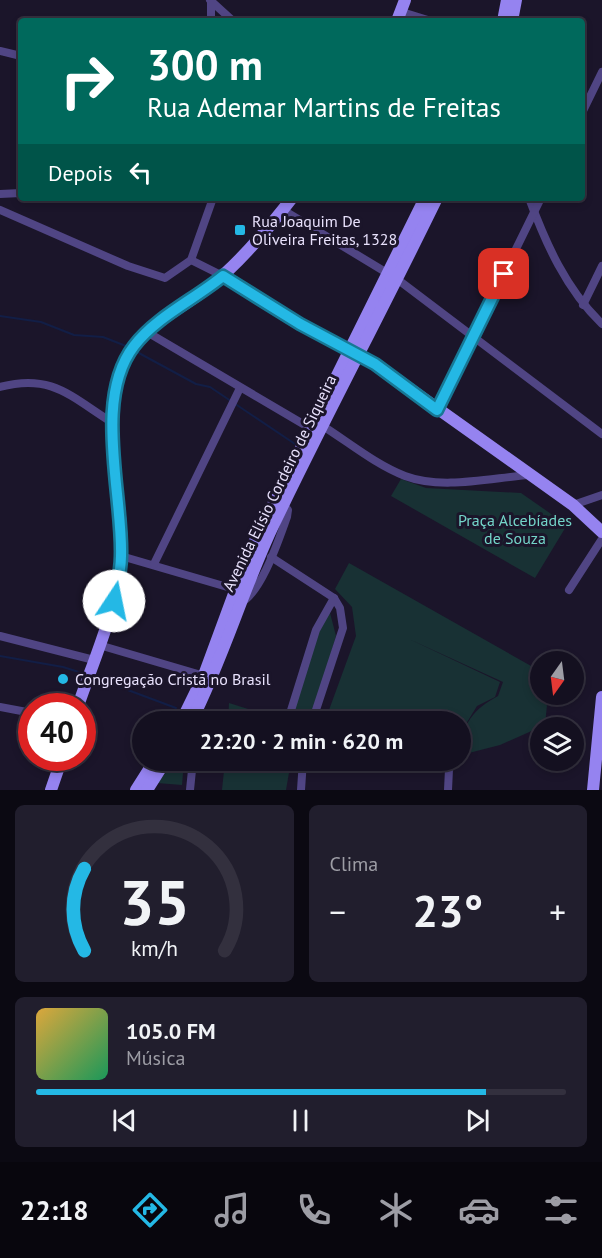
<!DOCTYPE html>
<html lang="pt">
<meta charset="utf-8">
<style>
:root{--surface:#141020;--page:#211e2d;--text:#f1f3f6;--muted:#9d9da5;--line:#33303e;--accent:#24b8e5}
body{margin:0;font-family:"PT Sans",sans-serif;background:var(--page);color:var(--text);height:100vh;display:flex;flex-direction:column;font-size:22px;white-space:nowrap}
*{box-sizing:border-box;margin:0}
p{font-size:20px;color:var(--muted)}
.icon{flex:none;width:33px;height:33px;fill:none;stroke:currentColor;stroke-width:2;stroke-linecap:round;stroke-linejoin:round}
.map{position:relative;height:790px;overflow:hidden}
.sheet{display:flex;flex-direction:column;gap:15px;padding:15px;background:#0b0912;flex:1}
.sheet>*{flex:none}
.hud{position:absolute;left:18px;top:18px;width:567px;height:183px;border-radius:6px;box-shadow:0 3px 9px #0003,0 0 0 2px var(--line);background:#00695c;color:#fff;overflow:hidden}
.needle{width:39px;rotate:194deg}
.tools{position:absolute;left:530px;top:651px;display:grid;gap:12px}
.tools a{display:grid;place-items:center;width:54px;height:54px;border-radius:50%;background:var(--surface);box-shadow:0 3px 9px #0003,0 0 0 2px var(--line);font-size:30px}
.speed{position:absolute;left:18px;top:693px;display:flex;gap:12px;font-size:30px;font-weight:700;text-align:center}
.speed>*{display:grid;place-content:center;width:78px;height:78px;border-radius:50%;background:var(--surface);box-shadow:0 3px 9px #0003,0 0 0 2px var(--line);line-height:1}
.speed .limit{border:9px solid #d22;background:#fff;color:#111}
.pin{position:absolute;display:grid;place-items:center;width:51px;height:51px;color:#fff;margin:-26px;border-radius:12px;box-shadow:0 3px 9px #0006}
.me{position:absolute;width:66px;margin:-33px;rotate:11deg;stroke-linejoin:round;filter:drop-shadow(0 0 4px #0008)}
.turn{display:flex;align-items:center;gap:21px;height:126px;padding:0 30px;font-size:27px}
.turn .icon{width:78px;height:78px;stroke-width:2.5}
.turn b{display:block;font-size:42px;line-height:51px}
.then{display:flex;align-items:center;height:57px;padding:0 30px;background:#0003;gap:12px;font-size:22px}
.big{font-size:45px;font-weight:700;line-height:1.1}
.sheet .widget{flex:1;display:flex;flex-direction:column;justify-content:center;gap:9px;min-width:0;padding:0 21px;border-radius:9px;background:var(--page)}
.sheet .dial{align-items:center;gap:0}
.dial svg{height:156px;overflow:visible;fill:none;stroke:var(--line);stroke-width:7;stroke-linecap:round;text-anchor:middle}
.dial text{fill:var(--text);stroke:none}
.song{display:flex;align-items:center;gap:18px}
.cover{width:72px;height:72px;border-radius:9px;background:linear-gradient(135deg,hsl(40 70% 55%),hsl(150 70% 35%))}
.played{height:6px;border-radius:3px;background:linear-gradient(90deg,var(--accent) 85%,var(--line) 85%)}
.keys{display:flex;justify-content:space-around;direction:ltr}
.heat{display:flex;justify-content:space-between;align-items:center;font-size:33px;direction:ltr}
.sheet .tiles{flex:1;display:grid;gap:15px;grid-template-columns:1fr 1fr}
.widget:last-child{grid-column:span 2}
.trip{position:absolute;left:132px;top:711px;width:339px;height:60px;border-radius:30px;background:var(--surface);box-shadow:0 3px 9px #0003,0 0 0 2px var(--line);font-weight:700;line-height:60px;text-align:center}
.menu{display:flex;height:96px;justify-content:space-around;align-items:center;background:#08060d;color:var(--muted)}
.menu .icon{width:42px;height:42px}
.menu .current{color:var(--accent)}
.menu b{font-size:27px;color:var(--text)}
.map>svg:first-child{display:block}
.green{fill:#183134}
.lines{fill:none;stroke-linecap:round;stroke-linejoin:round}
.stream{stroke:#121e46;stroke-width:2}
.street{stroke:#504584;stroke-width:8}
.secondary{stroke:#9583f0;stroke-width:12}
.route-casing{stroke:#177895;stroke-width:15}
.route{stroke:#24b8e5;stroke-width:10}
.poi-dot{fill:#24b8e5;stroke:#1b152a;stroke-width:2}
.labels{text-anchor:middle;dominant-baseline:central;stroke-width:6;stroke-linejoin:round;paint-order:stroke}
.poi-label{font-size:16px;fill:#e8e1fc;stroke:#1b152a;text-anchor:start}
.street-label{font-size:16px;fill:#e8e1fc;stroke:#1b152a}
.park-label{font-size:16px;fill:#74d5c9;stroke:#1b152a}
</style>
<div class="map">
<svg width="602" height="790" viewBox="0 0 602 790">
<rect width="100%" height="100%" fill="#1b152a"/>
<g class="green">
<path d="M 401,479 L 426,488 L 521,493 L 567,525 L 535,578 L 391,496 Z"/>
<path d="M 349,563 L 540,671 L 540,694 L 548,695 L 545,725 L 500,745 L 461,755 C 460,726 473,709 498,696 L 503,682 L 409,639 L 500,682 L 495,697 L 477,706 L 461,732 L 460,722 L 325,721 L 356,636 L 352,607 L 335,589 Z"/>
<path d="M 329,609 L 336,636 L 311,721 L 290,722 L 318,630 Z"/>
<path d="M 229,703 L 286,721 L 228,722 Z"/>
<path d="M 176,761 L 184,761 L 182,785 L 157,783 Z"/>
<path d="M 225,761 L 291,761 L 286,790 L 222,790 Z"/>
</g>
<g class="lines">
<g class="stream">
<path d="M 0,316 L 41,322 L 74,335 L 103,337 L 126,346"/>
<path d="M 137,352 L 196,384 L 210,387 L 295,444"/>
<path d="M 0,656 L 63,667 L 85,674"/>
<path d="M 93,677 L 176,708"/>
</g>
<g class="street">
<path d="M 210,0 L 233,21"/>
<path d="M 211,1 L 211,21"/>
<path d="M 402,12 L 431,21"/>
<path d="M 220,21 L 232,20"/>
<path d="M 0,51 L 21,56"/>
<path d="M 582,113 L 602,72"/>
<path d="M 0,194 L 21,193"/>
<path d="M 529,198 C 546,244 566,289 602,324"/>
<path d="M 0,210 L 128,266 L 165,278 L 191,260 L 213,198"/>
<path d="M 283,210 L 397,279 L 602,434"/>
<path d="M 191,260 L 223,276"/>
<path d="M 583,305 L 602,266"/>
<path d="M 147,332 L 315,431"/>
<path d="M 0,387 C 52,373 71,397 113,423"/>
<path d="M 437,410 L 541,198"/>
<path d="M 318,423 C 346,440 374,464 405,476 C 442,490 490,478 529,475"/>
<path d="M 573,505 L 602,495"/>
<path d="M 121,556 L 241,591"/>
<path d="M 271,557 L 334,598 L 340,608 L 343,628 L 312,722"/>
<path d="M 154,564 L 240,388"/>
<path d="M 569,590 L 602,539"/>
<path d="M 240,603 C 261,594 279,539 287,517 L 288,510 L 284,505"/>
<path d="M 0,636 L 94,660"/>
<path d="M 99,645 L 208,677"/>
<path d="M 0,707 L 32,713"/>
<path d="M 288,720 L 316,630 L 334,598"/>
<path d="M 190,790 L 193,760"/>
<path d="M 301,790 L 303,760"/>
<path d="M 448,790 L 449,769"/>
</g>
<g class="secondary">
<path d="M 397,21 L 405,0"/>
<path d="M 503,21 L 507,0"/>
<path d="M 512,21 L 516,0"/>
<path d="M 223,276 L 300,324 L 375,364 L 573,505 L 602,532"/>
<path d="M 78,706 C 94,659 117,609 121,559 C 126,493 92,414 129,353 C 146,324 183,308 209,287 C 240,263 268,229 292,198"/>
<path d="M 181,722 L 204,675 L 249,553 L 425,198"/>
<path d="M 191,722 C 223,659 242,592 272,528 C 325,417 383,309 437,198"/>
<path d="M 51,790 L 62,758"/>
<path d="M 136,790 L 155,760"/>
<path d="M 147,790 L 166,760"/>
<path d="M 593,790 L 602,697"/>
</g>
</g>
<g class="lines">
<g class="route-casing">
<path id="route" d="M 114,601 C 117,586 121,571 121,556 C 123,494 93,399 134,346 C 156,317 195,299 223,276 L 300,324 L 375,364 L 437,410 L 504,274"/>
</g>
<use href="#route" class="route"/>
</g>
<g class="poi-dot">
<rect x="234" y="224" width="12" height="12" rx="3"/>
<circle cx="63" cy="679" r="6"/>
</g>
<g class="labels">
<g class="poi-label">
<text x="252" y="221">Rua Joaquim De<tspan x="252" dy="18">Oliveira Freitas, 1328</tspan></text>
<text x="75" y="679">Congregação Cristã no Brasil</text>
</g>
<g class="street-label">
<text transform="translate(279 483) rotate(-64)">Avenida Elísio Cordeiro de Siqueira</text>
</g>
<g class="park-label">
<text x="515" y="520">Praça Alcebíades<tspan x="515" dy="18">de Souza</tspan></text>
</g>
</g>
</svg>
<div class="tools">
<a><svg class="needle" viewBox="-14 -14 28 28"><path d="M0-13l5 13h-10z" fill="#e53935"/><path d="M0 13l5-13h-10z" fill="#9d9da5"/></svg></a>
<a><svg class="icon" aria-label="layers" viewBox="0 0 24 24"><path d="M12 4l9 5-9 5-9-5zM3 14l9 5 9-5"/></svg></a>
</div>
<div class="speed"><div class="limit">40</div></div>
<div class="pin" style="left:504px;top:274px;background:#d93025"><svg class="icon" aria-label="arrive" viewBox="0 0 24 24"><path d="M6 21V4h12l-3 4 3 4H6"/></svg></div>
<svg class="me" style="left:114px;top:601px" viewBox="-20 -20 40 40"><circle r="19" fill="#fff"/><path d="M0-13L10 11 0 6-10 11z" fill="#24b8e5"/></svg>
<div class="trip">22:20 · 2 min · 620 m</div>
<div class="hud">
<div class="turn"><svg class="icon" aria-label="right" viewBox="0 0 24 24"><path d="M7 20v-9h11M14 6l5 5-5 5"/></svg><div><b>300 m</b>Rua Ademar Martins de Freitas</div></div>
<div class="then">Depois<svg class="icon" aria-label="left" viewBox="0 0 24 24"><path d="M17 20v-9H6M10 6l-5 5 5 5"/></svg></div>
</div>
</div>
<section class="sheet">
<div class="tiles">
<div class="widget dial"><svg viewBox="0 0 100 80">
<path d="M14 69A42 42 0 1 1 86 69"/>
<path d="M14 69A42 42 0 0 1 14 27" stroke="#24b8e5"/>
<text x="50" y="56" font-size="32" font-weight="700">35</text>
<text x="50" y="72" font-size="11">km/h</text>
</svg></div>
<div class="widget"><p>Clima</p>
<div class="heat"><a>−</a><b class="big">23°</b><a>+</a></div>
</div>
<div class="widget">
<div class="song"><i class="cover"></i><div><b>105.0 FM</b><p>Música</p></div></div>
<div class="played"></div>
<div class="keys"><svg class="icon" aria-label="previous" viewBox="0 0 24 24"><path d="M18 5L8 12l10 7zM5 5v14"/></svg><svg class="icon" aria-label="pause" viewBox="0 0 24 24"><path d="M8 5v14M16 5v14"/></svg><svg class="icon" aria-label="next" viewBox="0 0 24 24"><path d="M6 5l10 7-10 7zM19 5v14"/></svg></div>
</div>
</div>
</section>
<nav class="menu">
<b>22:18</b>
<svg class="icon current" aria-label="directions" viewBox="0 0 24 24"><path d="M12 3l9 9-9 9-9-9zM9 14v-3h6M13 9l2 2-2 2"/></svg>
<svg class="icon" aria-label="music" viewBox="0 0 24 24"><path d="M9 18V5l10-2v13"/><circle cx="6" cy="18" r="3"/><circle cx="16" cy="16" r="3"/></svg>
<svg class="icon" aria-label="phone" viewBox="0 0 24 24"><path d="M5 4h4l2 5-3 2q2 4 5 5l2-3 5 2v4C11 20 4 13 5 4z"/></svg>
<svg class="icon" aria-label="climate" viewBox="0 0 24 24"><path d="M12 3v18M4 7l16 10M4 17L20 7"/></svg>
<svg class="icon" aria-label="car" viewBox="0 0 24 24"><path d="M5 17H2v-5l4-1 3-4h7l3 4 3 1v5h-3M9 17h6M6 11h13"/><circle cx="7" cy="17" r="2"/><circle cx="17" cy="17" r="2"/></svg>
<svg class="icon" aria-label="filters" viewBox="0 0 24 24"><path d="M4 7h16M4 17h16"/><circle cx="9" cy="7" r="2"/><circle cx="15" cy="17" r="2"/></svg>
</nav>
